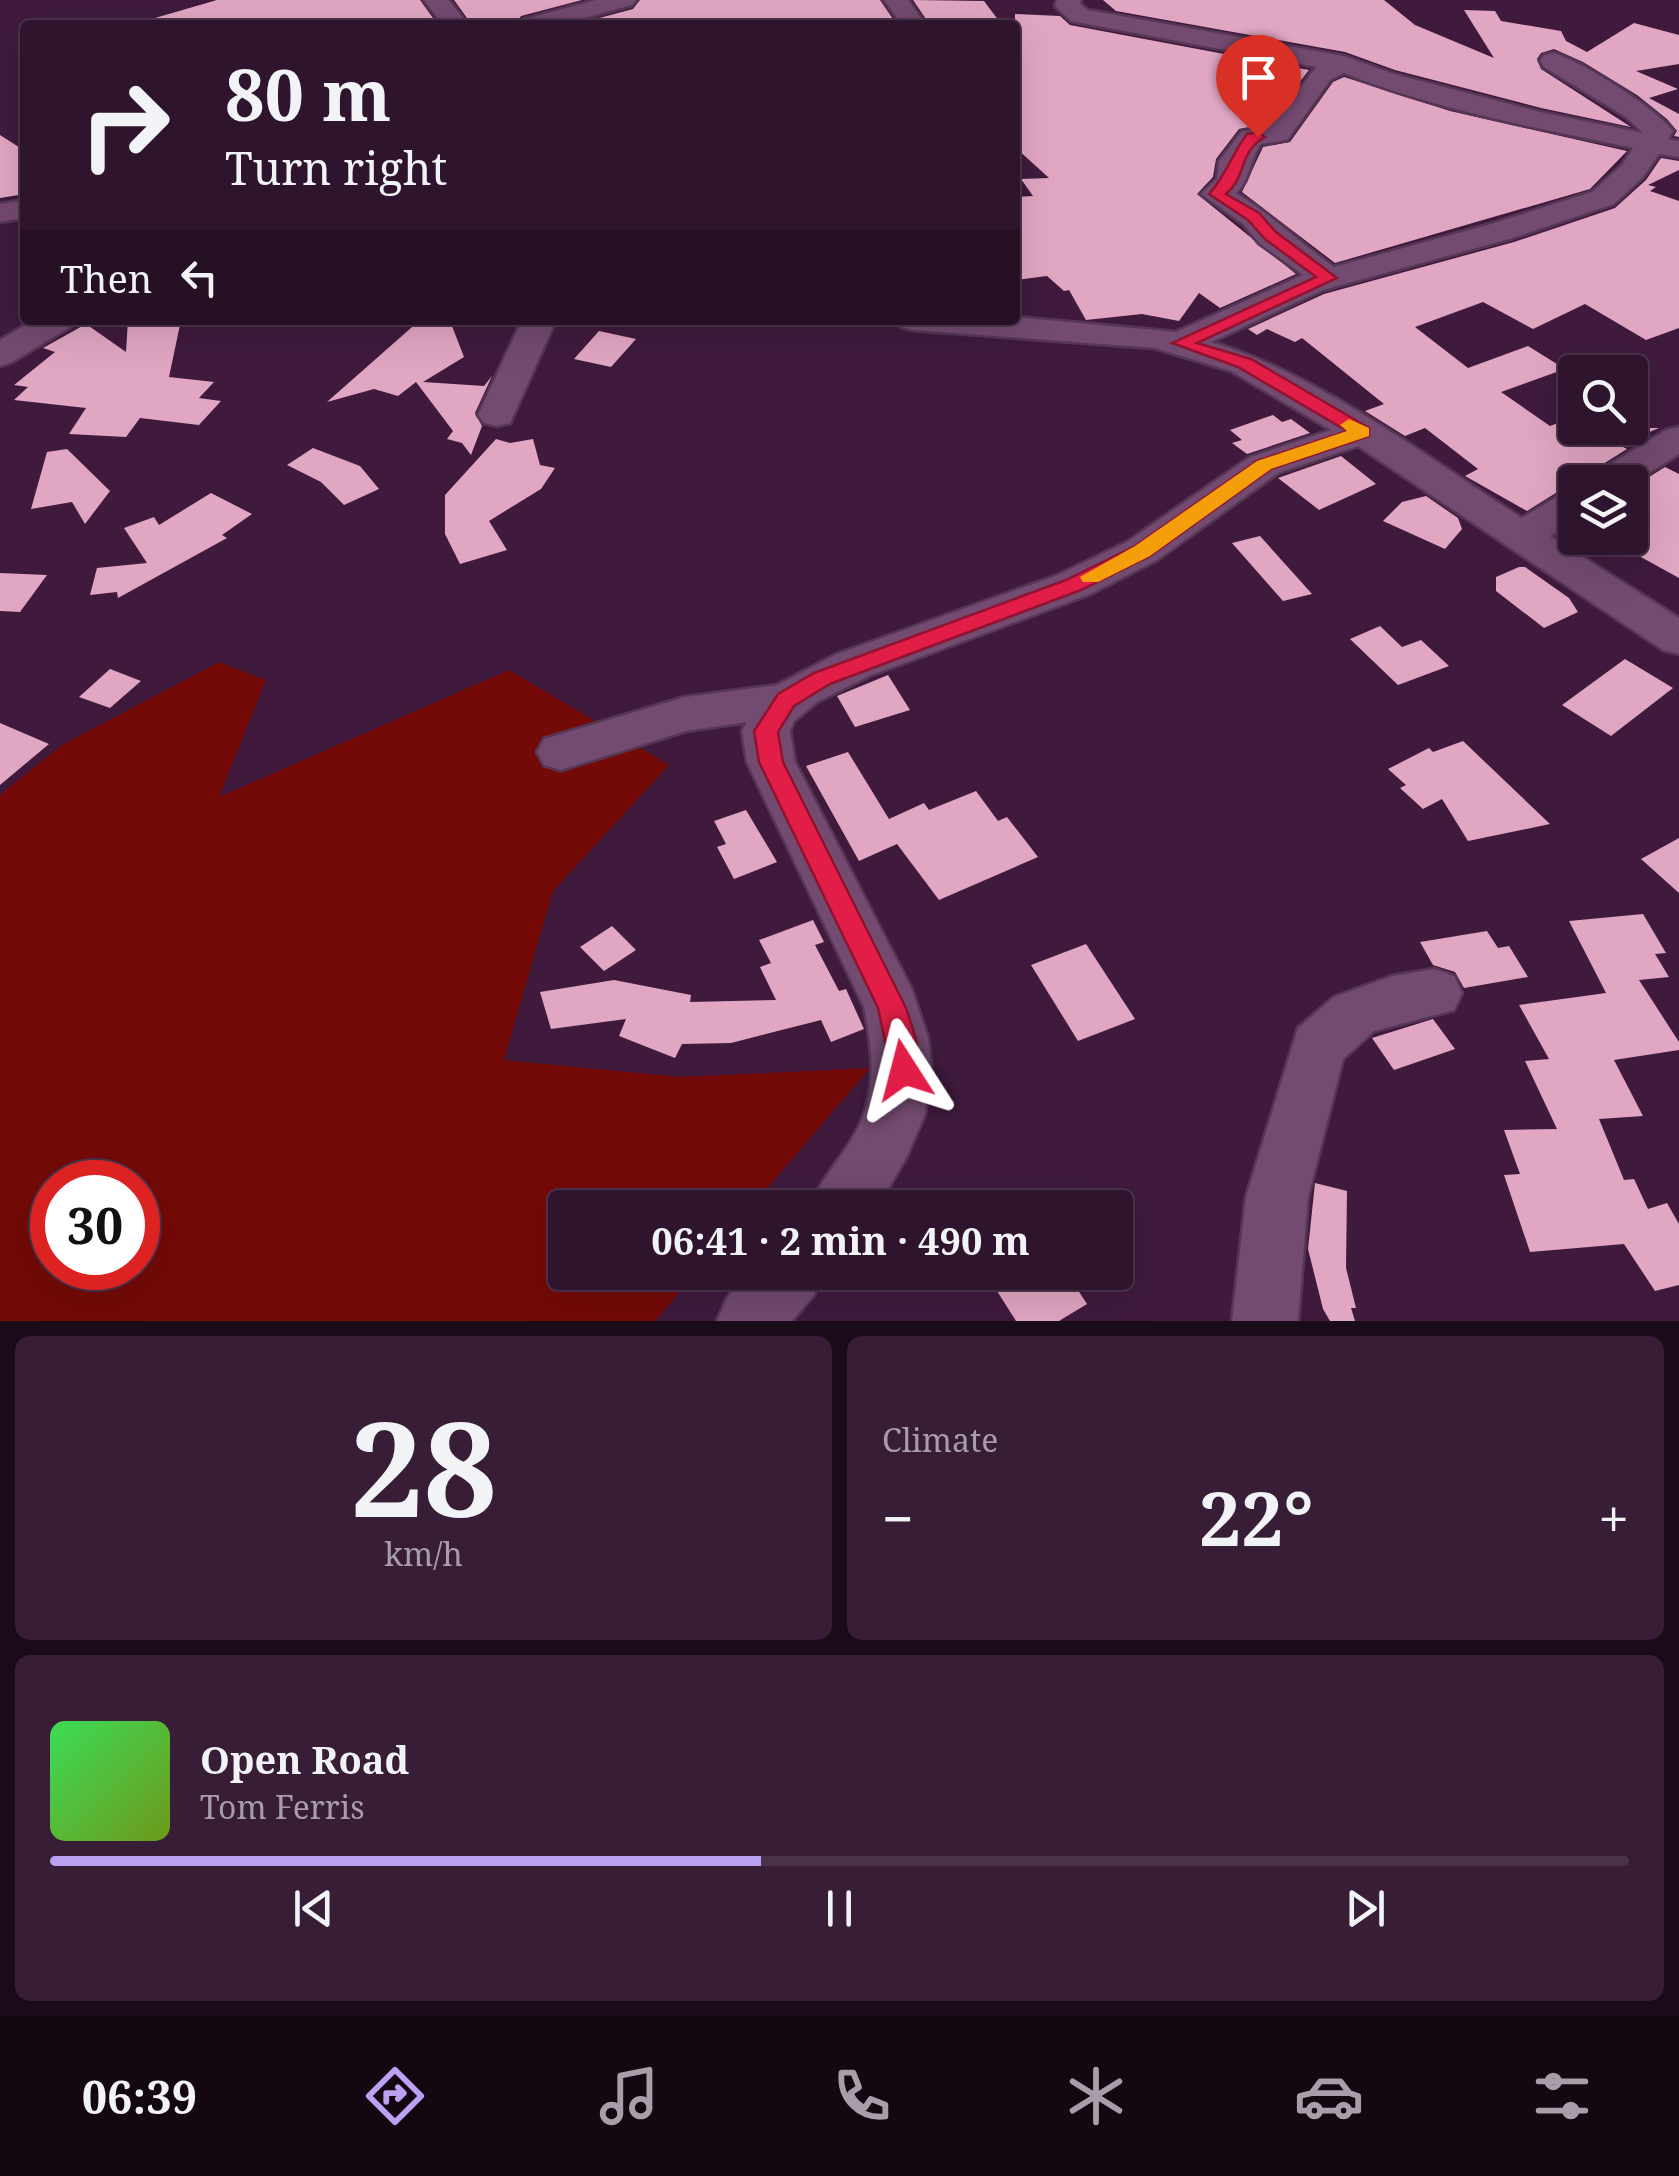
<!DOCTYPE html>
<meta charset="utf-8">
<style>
:root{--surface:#2f142e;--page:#371d36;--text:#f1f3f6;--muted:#a79eaa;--line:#4a334a;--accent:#bca0f2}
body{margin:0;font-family:"Noto Serif",serif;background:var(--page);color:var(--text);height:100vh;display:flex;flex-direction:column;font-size:38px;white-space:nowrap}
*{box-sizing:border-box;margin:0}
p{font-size:32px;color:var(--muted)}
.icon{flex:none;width:55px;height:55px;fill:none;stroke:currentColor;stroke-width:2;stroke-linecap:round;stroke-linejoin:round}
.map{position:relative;height:1321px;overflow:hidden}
.drawer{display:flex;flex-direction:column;gap:15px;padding:15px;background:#1a0b19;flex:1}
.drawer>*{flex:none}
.top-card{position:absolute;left:20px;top:20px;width:1000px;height:305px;border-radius:10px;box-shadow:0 10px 40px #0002,0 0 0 2px var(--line);background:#2f142e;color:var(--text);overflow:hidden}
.controls{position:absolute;left:1558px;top:355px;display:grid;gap:20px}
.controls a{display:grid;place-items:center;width:90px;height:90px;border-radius:10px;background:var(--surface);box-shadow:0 10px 40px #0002,0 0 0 2px var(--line);font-size:50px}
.speed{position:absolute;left:30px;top:1160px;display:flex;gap:20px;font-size:50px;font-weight:700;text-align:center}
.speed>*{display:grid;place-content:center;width:130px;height:130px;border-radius:50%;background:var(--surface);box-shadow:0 10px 40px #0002,0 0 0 2px var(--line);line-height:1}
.speed .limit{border:15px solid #d22;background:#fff;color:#111}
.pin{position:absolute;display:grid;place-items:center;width:85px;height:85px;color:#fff;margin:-102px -42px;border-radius:50% 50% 50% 0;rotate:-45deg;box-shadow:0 0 10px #0007}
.pin .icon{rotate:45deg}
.me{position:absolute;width:110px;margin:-55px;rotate:351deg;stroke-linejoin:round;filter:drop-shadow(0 0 8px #0008)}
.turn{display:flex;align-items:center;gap:35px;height:210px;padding:0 40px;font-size:45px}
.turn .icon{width:130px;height:130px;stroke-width:2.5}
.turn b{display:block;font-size:70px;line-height:85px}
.then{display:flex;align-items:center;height:95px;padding:0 40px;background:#0003;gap:20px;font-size:38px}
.big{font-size:75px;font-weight:700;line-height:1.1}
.drawer .widget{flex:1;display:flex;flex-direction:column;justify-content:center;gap:15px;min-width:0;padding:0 35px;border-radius:15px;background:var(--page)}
.drawer .dial{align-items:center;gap:0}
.dial b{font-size:130px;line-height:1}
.song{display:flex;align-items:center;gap:30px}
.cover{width:120px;height:120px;border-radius:15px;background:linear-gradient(135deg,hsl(130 70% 55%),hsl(80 70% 35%))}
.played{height:10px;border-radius:5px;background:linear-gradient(90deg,var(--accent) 45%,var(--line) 45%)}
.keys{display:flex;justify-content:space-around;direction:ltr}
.heat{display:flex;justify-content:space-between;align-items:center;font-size:55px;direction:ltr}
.drawer .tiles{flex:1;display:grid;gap:15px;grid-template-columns:1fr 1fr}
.widget:last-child{grid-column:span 2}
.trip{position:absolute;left:548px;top:1190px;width:585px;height:100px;border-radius:10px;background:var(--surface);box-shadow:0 10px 40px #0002,0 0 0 2px var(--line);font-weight:700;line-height:100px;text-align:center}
.tab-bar{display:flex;height:160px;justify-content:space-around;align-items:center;background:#130812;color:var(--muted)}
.tab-bar .icon{width:70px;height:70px}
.tab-bar .active{color:var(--accent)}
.tab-bar b{font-size:45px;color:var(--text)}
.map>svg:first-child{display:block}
.green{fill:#740a07;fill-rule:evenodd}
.building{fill:#e1a6c2}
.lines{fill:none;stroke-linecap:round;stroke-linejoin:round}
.minor-casing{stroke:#553655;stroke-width:5}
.minor{fill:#734a70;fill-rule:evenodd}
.route{fill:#e11d48;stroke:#92132f;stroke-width:2.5}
.slow{fill:#f59e0b}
</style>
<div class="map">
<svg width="1679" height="1321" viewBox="0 0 1679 1321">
<rect width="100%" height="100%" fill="#3f1a3d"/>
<path class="green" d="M 219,662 L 266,680 L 219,797 L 509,670 L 669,765 L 553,891 L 504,1060 L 681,1077 L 870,1068 L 751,1207 L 565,1208 L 565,1272 L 696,1273 L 655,1321 L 0,1321 L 0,795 L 62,745 ZM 52,1182 L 138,1182 L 138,1268 L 52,1268 Z"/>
<g class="building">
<path d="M 217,0 L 420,0 L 438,25 L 156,25 L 155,18 Z"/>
<path d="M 454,0 L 582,0 L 521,16 L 515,25 L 472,25 Z"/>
<path d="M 640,0 L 880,0 L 897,25 L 573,25 L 633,9 Z"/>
<path d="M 913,0 L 984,1 L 1002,25 L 930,25 Z"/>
<path d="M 1103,0 L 1384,0 L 1415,25 L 1494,58 L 1464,10 L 1495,11 L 1501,21 L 1561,31 L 1566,41 L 1587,52 L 1634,23 L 1679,35 L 1679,64 L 1636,71 L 1678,89 L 1649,98 L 1679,114 L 1679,137 L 1674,136 L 1677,131 L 1667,119 L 1637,95 L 1583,62 L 1554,49 L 1541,53 L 1537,59 L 1541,69 L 1631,127 L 1541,108 L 1395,70 L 1345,52 L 1116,11 Z"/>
<path d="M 1015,14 L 1060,16 L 1070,25 L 1309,70 L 1267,124 L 1239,129 L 1216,159 L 1213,177 L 1197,194 L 1296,274 L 1220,308 L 1199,293 L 1179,321 L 1142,314 L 1086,320 L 1069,290 L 1064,291 L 1047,276 L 1015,280 L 1015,197 L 1033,196 L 1021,179 L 1049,178 L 1015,147 Z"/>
<path d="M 1344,77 L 1450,111 L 1627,151 L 1590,189 L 1335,263 L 1242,192 L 1263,147 L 1290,142 L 1333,82 Z"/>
<path d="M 0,135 L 25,151 L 25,194 L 0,198 Z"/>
<path d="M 1661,158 L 1679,161 L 1679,170 L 1648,185 L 1656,187 L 1650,191 L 1679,201 L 1679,328 L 1646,340 L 1585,304 L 1533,329 L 1483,302 L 1415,327 L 1468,368 L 1528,346 L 1565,369 L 1501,392 L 1550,426 L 1563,421 L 1574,428 L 1659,428 L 1619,445 L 1627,449 L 1592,471 L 1585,481 L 1575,482 L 1575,488 L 1559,491 L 1527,511 L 1465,476 L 1478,469 L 1425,428 L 1405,436 L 1365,411 L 1384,404 L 1302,338 L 1295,342 L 1267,329 L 1257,335 L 1248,329 L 1324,294 L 1514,242 L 1615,208 L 1646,180 Z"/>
<path d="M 128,320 L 181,320 L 169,377 L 214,382 L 199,398 L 221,401 L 199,425 L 140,418 L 126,437 L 69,434 L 86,408 L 14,400 L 28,387 L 14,385 L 55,352 L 43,348 L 86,324 L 126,352 Z"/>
<path d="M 420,320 L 452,326 L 464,357 L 423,382 L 484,386 L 492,376 L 475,413 L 482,426 L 471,455 L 462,443 L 447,439 L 453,431 L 416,382 L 398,396 L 374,389 L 327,402 Z"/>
<path d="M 599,331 L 636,339 L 611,367 L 574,359 Z"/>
<path d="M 1273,415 L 1282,422 L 1291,419 L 1310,433 L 1247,454 L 1232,443 L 1242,440 L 1230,430 Z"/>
<path d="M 496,439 L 510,443 L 533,439 L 540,465 L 555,468 L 541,489 L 489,521 L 507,550 L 460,564 L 445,534 L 445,495 Z"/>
<path d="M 313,448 L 360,466 L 379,489 L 344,505 L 321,482 L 287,465 Z"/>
<path d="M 67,449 L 110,491 L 85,524 L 72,502 L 31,509 L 47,452 Z"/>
<path d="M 1341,456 L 1376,484 L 1319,510 L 1278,478 Z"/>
<path d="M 1665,467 L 1679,474 L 1679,578 L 1630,551 L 1630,489 Z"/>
<path d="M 211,493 L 252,514 L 222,535 L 227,538 L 118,598 L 117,592 L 90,595 L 97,568 L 147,563 L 124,528 L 154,517 L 159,525 Z"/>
<path d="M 1426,496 L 1458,518 L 1462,529 L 1445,549 L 1383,521 L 1402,502 Z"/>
<path d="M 1260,536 L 1295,575 L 1312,594 L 1283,601 L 1232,543 Z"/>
<path d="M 1519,567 L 1525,567 L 1569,598 L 1578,612 L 1544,628 L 1496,591 L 1496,577 Z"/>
<path d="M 0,573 L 47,575 L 20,612 L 0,611 Z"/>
<path d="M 1380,626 L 1402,647 L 1421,640 L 1449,666 L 1398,685 L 1350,639 Z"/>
<path d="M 1625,659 L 1673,688 L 1611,736 L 1562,705 Z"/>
<path d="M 110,669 L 141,681 L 110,708 L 79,697 Z"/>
<path d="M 888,675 L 910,710 L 855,727 L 837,696 Z"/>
<path d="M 0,723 L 49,744 L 0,785 Z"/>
<path d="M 1463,741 L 1550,824 L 1468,841 L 1442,799 L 1423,809 L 1400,788 L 1406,785 L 1388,769 L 1429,748 L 1433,752 Z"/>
<path d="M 848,752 L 889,819 L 924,803 L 929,810 L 976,791 L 998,821 L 1007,817 L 1038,857 L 939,900 L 897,844 L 859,861 L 806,766 Z"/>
<path d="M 746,810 L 777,862 L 734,879 L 717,847 L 726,844 L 714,821 Z"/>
<path d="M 1679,838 L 1679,893 L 1641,859 Z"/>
<path d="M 1643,914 L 1666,953 L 1655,954 L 1669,977 L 1639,980 L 1679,1042 L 1679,1050 L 1614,1060 L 1643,1116 L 1599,1119 L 1624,1180 L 1634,1179 L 1648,1209 L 1667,1203 L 1679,1224 L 1679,1285 L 1655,1291 L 1624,1244 L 1530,1252 L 1504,1175 L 1520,1174 L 1504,1130 L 1557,1129 L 1525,1061 L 1549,1059 L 1519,1005 L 1606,993 L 1569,921 Z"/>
<path d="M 813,920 L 824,942 L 815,945 L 839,991 L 846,989 L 864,1029 L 831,1042 L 821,1020 L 731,1043 L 682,1044 L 675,1058 L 619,1036 L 626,1019 L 551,1029 L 540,992 L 614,980 L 691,995 L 690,1002 L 776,1000 L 760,967 L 771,963 L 759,940 Z"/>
<path d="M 612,926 L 636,950 L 604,971 L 580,947 Z"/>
<path d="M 1487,931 L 1498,948 L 1509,946 L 1528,977 L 1464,988 L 1455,972 L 1433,965 L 1420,942 Z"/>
<path d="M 1086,944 L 1135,1019 L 1078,1041 L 1031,965 Z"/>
<path d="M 1433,1019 L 1455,1049 L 1394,1070 L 1372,1038 Z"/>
<path d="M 1315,1183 L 1347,1191 L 1346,1268 L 1356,1308 L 1351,1308 L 1355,1321 L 1330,1321 L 1323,1309 L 1308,1249 Z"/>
<path d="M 985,1272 L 1066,1272 L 1087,1304 L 1059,1321 L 1016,1321 Z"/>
</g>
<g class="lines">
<g class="minor-casing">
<g id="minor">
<path d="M 424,0 L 449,0 L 468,25 L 443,25 Z"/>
<path d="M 596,0 L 636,0 L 632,5 L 559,25 L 519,25 L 522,20 Z"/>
<path d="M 884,0 L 908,0 L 926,25 L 902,25 Z"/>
<path d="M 1057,0 L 1081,0 L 1080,4 L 1088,10 L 1344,56 L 1394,74 L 1540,112 L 1643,133 L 1626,117 L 1544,67 L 1540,61 L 1544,55 L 1553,53 C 1580,60 1657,109 1673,131 L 1668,139 L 1679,141 L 1679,157 L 1659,154 L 1643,177 L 1614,204 L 1513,238 L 1323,290 L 1211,342 C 1317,373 1428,458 1522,518 L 1561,494 L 1575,491 L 1575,521 L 1550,536 L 1679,618 L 1679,654 L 1663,650 L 1358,446 L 1278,473 L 1157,560 L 1088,595 L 869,676 L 817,702 L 794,721 L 790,731 L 795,762 L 912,990 L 928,1038 L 931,1066 L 925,1114 L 907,1156 L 877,1208 L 809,1208 C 819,1183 836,1164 850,1142 C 878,1099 874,1055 864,1007 L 747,762 L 742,731 L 747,722 L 686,731 L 561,770 L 544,765 L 537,752 L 544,739 L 685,697 L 777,685 L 837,654 L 1058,575 L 1127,542 L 1250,457 L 1331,430 L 1231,371 L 1155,348 L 913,330 L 901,327 L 896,320 L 1015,317 L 1176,332 L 1303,275 L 1259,243 L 1243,224 L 1201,194 L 1217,179 L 1219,161 L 1242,131 L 1269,127 L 1316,67 L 1071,21 L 1055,6 ZM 1344,73 C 1436,110 1537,128 1633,148 L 1622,165 L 1592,192 L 1491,224 L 1334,267 C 1300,243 1271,214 1236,193 C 1250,181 1249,161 1261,144 L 1287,140 L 1331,79 Z"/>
<path d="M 25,200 L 25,218 L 0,222 L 0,204 Z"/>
<path d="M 34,320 L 75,320 L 70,327 L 12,362 L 0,366 L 0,340 Z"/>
<path d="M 522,320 L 556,320 L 510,423 L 497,426 L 484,423 L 478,415 Z"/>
<path d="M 1679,427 L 1679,454 L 1630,485 L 1588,482 L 1594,474 L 1666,430 Z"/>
<path d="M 1434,969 L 1454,976 L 1462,993 L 1454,1010 L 1374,1031 L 1343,1059 L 1308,1197 L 1298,1321 L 1232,1321 L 1246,1197 L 1298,1028 L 1334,997 L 1392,976 Z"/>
<path d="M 748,1272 L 823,1272 L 814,1295 L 792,1321 L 717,1321 L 727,1298 Z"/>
</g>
</g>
<use href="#minor" class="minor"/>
</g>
<path class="route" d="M 1258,132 L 1265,137 C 1238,152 1247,177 1226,194 L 1259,213 L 1276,232 L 1337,278 L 1197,343 L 1251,359 L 1369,428 L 1369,436 L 1271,469 L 1150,556 L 1081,590 L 830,684 L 794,706 L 778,732 L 783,762 L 906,1008 C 913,1031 925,1056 914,1079 L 904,1083 L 893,1079 L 878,1008 L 759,762 L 754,731 L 778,694 L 814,673 L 1066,580 L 1135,546 L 1257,461 L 1347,431 L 1238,367 L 1172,343 L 1316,277 L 1265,239 L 1248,220 L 1209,194 C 1226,176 1231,155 1247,134 Z"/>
<path class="slow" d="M 1349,419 L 1369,428 L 1369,436 L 1271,469 L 1150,556 L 1098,582 L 1083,582 L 1080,577 L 1135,546 L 1257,461 L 1347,431 L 1340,425 Z"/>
</svg>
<div class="controls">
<a><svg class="icon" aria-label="search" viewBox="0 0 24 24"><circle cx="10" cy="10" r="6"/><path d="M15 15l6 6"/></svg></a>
<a><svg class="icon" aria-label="layers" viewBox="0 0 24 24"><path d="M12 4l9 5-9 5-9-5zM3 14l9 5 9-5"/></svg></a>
</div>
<div class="speed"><div class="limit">30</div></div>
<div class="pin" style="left:1258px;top:137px;background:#d93025"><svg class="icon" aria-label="arrive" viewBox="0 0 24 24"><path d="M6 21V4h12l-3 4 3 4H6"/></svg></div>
<svg class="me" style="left:904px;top:1070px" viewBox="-20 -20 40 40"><path d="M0-17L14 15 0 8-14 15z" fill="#e11d48" stroke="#fff" stroke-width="4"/></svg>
<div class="trip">06:41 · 2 min · 490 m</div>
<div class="top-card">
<div class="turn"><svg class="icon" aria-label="right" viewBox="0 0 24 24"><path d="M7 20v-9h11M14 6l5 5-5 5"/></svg><div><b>80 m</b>Turn right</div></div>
<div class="then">Then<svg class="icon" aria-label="left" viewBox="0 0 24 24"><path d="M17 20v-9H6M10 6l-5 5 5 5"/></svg></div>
</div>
</div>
<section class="drawer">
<div class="tiles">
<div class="widget dial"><b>28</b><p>km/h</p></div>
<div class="widget"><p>Climate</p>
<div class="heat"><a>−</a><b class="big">22°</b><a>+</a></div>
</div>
<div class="widget">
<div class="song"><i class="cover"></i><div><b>Open Road</b><p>Tom Ferris</p></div></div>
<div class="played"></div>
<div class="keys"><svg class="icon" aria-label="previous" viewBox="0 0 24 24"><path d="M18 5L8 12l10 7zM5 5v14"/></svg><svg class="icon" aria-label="pause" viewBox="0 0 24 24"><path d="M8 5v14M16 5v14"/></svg><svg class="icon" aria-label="next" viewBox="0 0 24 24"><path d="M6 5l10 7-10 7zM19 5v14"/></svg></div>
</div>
</div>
</section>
<nav class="tab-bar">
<b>06:39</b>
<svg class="icon active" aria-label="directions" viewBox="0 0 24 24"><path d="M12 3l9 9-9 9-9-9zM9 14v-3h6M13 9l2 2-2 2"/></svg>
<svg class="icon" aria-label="music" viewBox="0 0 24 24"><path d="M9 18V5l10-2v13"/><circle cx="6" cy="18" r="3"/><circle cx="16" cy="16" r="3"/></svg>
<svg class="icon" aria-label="phone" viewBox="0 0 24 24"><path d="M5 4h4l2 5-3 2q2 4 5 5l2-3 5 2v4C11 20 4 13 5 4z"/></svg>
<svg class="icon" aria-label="climate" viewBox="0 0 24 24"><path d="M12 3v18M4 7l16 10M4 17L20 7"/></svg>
<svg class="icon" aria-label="car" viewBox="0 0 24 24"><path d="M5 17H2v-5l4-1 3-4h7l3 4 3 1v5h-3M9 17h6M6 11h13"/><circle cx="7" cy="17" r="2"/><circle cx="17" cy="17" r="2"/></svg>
<svg class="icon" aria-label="filters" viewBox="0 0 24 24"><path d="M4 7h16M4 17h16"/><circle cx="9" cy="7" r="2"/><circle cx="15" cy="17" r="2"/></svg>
</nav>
